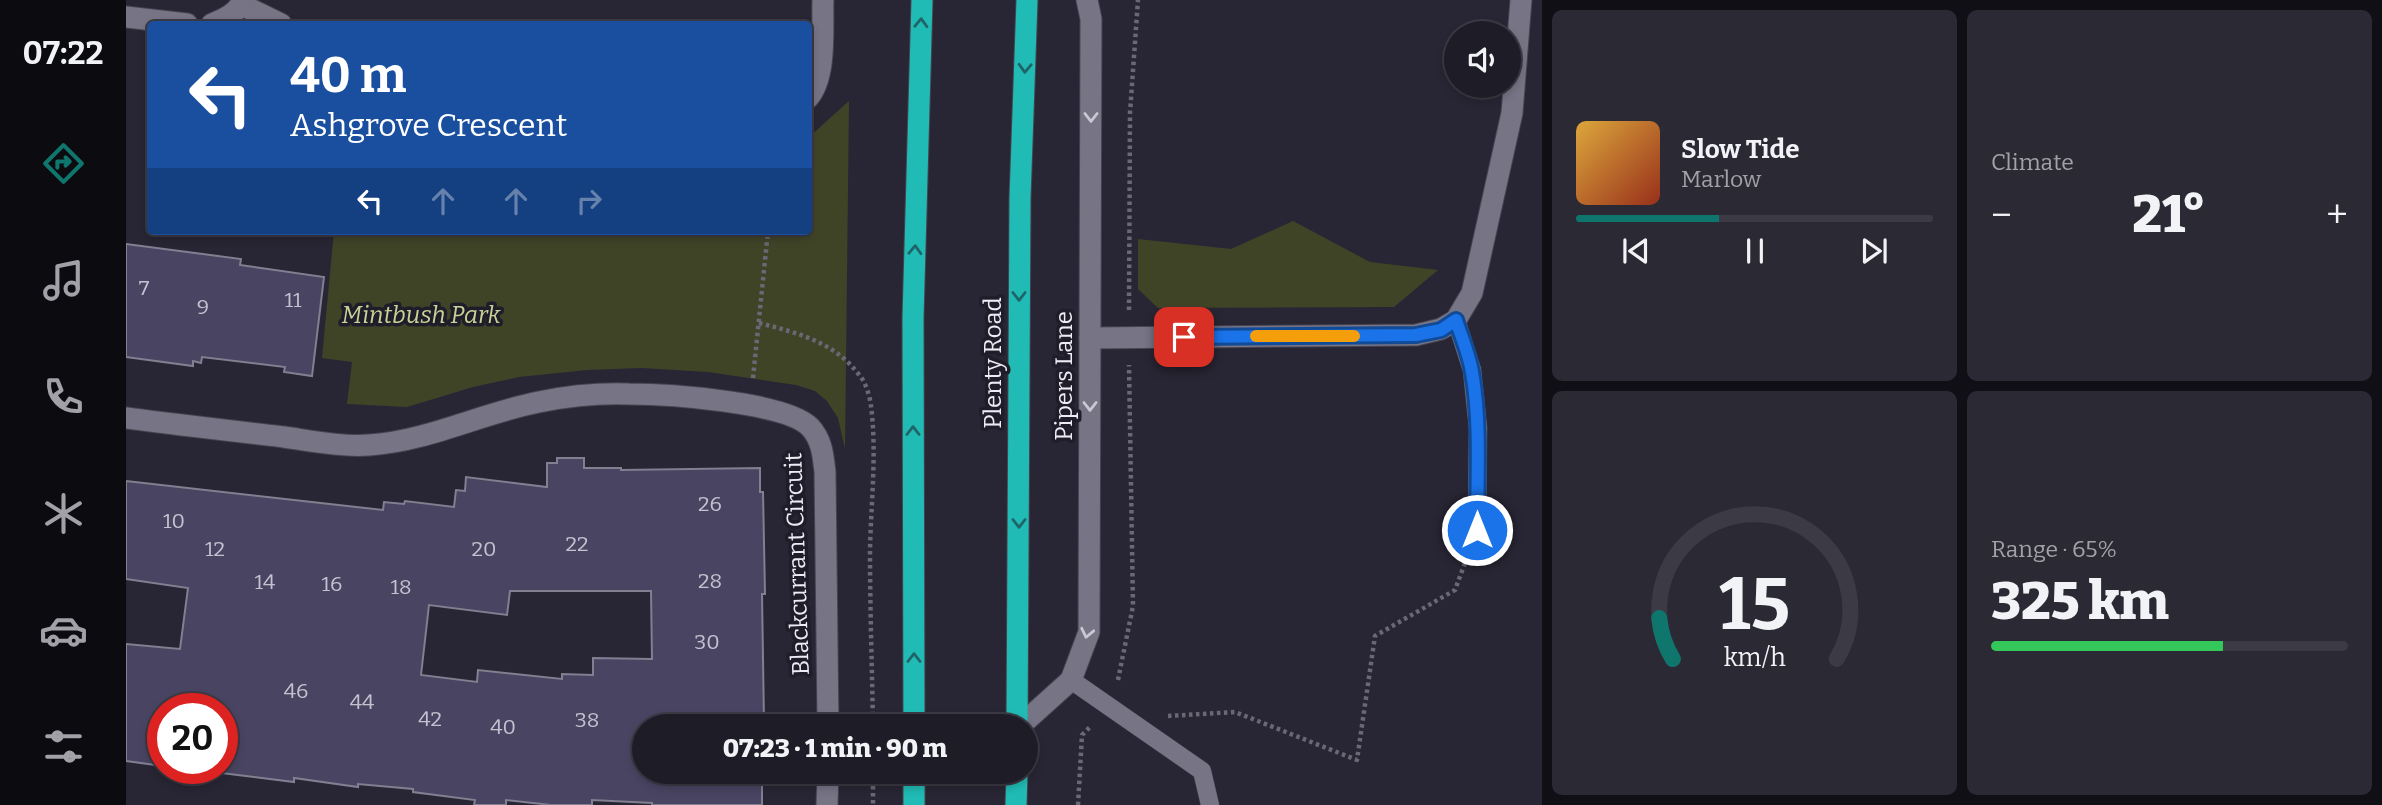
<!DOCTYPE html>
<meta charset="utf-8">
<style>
:root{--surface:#1e1c27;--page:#2b2933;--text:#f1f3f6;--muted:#a1a1a7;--line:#3c3a44;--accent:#0f766e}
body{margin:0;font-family:Bitter,serif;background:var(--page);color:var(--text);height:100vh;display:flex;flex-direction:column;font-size:26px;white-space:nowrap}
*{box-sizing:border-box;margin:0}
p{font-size:23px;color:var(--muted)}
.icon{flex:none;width:38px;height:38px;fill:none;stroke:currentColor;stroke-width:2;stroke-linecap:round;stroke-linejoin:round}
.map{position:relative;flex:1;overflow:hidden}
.sheet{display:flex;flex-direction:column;gap:10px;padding:10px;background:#100f15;width:840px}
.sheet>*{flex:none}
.top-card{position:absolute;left:21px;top:21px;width:665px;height:214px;border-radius:7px;box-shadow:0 4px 10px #0003,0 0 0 2px var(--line);background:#1a4fa0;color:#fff;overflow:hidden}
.fabs{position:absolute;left:1318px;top:21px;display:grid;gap:14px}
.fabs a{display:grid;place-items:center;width:77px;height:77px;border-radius:50%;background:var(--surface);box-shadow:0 4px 10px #0003,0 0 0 2px var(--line);font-size:35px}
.speed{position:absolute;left:21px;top:693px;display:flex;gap:14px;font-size:35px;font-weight:700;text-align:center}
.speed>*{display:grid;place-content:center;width:91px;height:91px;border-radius:50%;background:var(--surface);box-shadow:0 4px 10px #0003,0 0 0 2px var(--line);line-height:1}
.speed .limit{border:10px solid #d22;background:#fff;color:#111}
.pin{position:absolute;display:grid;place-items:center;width:60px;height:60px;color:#fff;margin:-30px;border-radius:14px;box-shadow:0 4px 10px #0006}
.me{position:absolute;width:77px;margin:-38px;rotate:0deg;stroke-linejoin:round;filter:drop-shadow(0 0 5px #0008)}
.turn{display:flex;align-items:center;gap:24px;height:147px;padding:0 28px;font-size:32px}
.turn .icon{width:91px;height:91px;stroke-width:2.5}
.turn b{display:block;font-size:49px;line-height:60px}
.lanes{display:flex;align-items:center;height:66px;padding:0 28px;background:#0003;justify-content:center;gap:35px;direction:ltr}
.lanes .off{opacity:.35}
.big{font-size:52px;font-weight:800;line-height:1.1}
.sheet .card{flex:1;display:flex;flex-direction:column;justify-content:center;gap:10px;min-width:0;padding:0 24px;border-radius:10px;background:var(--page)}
.sheet .dial{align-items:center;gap:0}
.dial svg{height:182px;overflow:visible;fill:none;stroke:var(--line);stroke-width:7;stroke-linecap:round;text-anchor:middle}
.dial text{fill:var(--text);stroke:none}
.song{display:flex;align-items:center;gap:21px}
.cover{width:84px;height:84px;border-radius:10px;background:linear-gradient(135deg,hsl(40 70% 55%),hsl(10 70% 35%))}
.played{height:7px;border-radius:4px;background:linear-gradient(90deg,var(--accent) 40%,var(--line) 40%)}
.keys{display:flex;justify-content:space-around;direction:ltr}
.heat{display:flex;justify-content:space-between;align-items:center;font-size:38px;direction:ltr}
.charge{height:10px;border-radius:5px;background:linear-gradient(90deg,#34c759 65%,var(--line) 0)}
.sheet .tiles{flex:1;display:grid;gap:10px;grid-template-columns:repeat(2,1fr)}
.trip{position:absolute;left:506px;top:714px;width:406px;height:70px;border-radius:35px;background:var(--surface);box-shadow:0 4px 10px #0003,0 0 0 2px var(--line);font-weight:800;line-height:70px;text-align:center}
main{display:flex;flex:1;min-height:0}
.menu{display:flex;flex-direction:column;width:126px;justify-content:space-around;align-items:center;background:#0c0b10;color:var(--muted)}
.menu .icon{width:49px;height:49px}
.menu .active{color:var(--accent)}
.menu b{font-size:32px;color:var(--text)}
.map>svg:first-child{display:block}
.green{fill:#404427}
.building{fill:#494462;stroke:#817f90;stroke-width:2;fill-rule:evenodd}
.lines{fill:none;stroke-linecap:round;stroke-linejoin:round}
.lane-casing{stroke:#464450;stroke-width:19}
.street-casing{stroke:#464450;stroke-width:23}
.highway-casing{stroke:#464450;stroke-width:23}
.path{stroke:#6a6874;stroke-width:4.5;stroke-dasharray:3.5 3.5;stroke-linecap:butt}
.lane{stroke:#767485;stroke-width:18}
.street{stroke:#767485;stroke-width:21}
.highway{stroke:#20bbb4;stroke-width:21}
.oneway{stroke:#1f6468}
.oneway2{stroke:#c9c8d3}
.route-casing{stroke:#114b97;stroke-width:18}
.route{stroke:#1a73e8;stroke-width:12}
.slow{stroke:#f59e0b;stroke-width:12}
.labels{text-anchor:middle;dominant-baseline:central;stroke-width:7;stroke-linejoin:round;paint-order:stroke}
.number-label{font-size:21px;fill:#c4c2d0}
.park-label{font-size:24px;font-style:italic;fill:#cad195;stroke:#1f1d2a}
.street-label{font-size:24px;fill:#edecf5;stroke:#1f1d2a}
</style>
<main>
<nav class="menu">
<b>07:22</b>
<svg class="icon active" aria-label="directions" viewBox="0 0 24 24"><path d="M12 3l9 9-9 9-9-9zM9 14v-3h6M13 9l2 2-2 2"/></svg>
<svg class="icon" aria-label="music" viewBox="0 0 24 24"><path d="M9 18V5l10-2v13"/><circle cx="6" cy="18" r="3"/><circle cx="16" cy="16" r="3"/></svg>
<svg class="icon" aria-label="phone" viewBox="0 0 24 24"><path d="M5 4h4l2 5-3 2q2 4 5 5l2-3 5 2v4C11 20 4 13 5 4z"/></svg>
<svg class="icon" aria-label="climate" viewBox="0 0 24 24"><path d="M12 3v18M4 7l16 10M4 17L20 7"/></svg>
<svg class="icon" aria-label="car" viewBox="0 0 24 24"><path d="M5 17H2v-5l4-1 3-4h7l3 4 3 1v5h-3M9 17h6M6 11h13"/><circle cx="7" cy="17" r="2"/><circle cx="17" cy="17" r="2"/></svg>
<svg class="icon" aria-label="filters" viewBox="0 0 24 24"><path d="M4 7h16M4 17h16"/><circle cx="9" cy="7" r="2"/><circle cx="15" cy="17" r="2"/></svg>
</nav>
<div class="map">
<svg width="1416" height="805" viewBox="0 0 1416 805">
<rect width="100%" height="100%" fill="#282634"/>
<g class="green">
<path d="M 723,101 L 719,449 L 712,418 L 701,401 L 689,391 L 670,385 L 582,372 L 516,368 L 461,370 L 393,377 L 347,387 L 281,407 L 221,404 L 226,362 L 196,358 L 208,231 L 682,231 L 683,137 Z"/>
<path d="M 1167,221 L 1244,262 L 1312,270 L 1268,307 L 1032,308 L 1012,289 L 1012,239 L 1105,249 Z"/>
</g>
<g class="building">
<path d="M 0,244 L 115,259 L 114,265 L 198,277 L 186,376 L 158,372 L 159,367 L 76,357 L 75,363 L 67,361 L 67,366 L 0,357 Z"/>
<path d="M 431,458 L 458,458 L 458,468 L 495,468 L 495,470 L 634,468 L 634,492 L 637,492 L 639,594 L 636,594 L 638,722 L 635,722 L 635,726 L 518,726 L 518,772 L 636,772 L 636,805 L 526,805 L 526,803 L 466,800 L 466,805 L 425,805 L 380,800 L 380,805 L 348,805 L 349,800 L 287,792 L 287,789 L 232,784 L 232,787 L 168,778 L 168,782 L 96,773 L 96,709 L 37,709 L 37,766 L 0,761 L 0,644 L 54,649 L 62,588 L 0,579 L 0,481 L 257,510 L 258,502 L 278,504 L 279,501 L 328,507 L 330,490 L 339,491 L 340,477 L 421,487 L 421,463 L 431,463 ZM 384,591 L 525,591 L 526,659 L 467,658 L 467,675 L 436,674 L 436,679 L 352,670 L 351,682 L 295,675 L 303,605 L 381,615 Z"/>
</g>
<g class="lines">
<g class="lane-casing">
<g id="lane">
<path d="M 1330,320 L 1346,370 L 1352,428 L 1351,530"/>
<path d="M 945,680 L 1076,771 L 1084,805"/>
</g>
</g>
<g class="street-casing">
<g id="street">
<path d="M 116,5 L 155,24"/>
<path d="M 0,17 L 61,24"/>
<path d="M 86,24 C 98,19 112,13 117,0"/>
<path d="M 682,98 C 701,77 696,28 697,0"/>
<path d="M 964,338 L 1290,335 L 1315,329 L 1330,320 L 1346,293 L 1386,113 L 1395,0"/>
<path d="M 0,418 C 53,425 106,431 158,437 C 186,441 216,447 243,445 C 302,441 356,413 413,402 C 442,396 473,393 503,394 C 540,394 660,402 684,427 C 696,440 697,455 699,472 L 702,726"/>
<path d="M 894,726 L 945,680 L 963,632 L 965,19 L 961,0"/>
<path d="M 701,805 L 702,772"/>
</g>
</g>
<g class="highway-casing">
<g id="highway">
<path d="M 788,726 L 787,318 L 796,0"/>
<path d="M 891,726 L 894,198 L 901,0"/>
<path d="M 788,772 L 788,805"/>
<path d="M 890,805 L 891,772"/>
</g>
</g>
<g class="path">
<path d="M 1003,310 L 1004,113 L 1012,0"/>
<path d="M 633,323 C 672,333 709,342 734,376 C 740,383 744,397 745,406 C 751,453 745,502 744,550 C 744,609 746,667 747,726"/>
<path d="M 627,378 L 642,231"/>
<path d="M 992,680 L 1007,606 L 1003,365"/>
<path d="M 1042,716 L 1109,712 L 1231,760 L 1249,636 L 1329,590 L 1343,552"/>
<path d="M 747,772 L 747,805"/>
<path d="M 952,805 L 956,735 L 965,726"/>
</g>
<use href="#lane" class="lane"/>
<use href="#street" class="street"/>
<use href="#highway" class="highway"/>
</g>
<defs><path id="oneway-chevron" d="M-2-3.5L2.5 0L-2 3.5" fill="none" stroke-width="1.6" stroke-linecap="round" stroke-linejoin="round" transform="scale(1.75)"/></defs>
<g class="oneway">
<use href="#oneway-chevron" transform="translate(795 23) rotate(-88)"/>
<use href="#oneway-chevron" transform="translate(899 68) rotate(92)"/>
<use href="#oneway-chevron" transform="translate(789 250) rotate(-88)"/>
<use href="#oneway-chevron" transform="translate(893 296) rotate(90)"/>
<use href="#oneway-chevron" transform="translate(787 431) rotate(-90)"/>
<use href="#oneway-chevron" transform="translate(893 523) rotate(90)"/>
<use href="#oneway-chevron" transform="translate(788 658) rotate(-90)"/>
</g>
<g class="oneway2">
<use href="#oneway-chevron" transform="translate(965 117) rotate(90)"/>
<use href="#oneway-chevron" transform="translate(964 406) rotate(90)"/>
<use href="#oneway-chevron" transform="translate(961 633) rotate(102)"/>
</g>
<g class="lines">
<g class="route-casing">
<path id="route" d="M 1058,337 L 1290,335 L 1315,330 L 1330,320 C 1335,336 1343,354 1346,372 C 1355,423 1351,477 1351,530"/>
</g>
<use href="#route" class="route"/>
<path class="slow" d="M 1130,336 L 1228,336"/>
</g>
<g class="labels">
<g class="number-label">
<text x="18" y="288">7</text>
<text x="167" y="300">11</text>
<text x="77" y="307">9</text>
<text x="584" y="504">26</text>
<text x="48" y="521">10</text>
<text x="451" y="544">22</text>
<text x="89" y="549">12</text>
<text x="358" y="549">20</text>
<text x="584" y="581">28</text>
<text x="139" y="582">14</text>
<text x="206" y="584">16</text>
<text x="275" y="587">18</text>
<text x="581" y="642">30</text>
<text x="170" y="691">46</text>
<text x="236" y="702">44</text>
<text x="304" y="719">42</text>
<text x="461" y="720">38</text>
<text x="377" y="727">40</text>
</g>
<g class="park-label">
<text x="295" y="315">Mintbush Park</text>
</g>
<g class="street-label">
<text transform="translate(867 363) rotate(-90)">Plenty Road</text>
<text transform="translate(938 376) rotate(-90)">Pipers Lane</text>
<text transform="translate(671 564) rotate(-92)">Blackcurrant Circuit</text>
</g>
</g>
</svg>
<div class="fabs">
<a><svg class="icon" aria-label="sound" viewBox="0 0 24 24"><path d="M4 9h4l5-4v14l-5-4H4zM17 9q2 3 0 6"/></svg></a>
</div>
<div class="speed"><div class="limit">20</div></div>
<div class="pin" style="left:1058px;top:337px;background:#d93025"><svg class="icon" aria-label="arrive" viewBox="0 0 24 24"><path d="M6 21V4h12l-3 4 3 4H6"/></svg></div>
<svg class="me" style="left:1351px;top:530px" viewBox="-20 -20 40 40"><circle r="17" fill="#1a73e8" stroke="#fff" stroke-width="3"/><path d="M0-11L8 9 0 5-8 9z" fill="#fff"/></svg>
<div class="trip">07:23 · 1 min · 90 m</div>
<div class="top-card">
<div class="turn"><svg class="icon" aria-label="left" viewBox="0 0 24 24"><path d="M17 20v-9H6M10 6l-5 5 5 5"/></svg><div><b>40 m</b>Ashgrove Crescent</div></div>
<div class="lanes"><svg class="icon" aria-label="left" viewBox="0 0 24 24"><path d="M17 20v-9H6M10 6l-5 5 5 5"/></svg><svg class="icon off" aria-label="ahead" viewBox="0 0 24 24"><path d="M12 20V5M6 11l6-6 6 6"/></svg><svg class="icon off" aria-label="ahead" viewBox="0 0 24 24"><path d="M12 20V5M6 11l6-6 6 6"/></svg><svg class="icon off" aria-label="right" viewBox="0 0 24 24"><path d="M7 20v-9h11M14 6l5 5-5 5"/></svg></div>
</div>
</div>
<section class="sheet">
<div class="tiles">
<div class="card">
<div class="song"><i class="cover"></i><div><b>Slow Tide</b><p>Marlow</p></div></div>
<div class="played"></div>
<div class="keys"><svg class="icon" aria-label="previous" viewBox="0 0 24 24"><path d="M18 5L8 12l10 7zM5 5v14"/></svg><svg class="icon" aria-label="pause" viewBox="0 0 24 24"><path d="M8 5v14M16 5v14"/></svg><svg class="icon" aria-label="next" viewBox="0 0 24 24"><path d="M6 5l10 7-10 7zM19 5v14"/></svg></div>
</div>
<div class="card"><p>Climate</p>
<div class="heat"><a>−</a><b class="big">21°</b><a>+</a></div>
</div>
<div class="card dial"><svg viewBox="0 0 100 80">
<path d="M14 69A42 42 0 1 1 86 69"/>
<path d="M14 69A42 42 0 0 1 8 51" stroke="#0f766e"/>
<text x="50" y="56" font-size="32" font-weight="700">15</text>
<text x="50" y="72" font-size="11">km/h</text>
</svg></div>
<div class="card"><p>Range · 65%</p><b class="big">325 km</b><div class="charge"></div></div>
</div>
</section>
</main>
